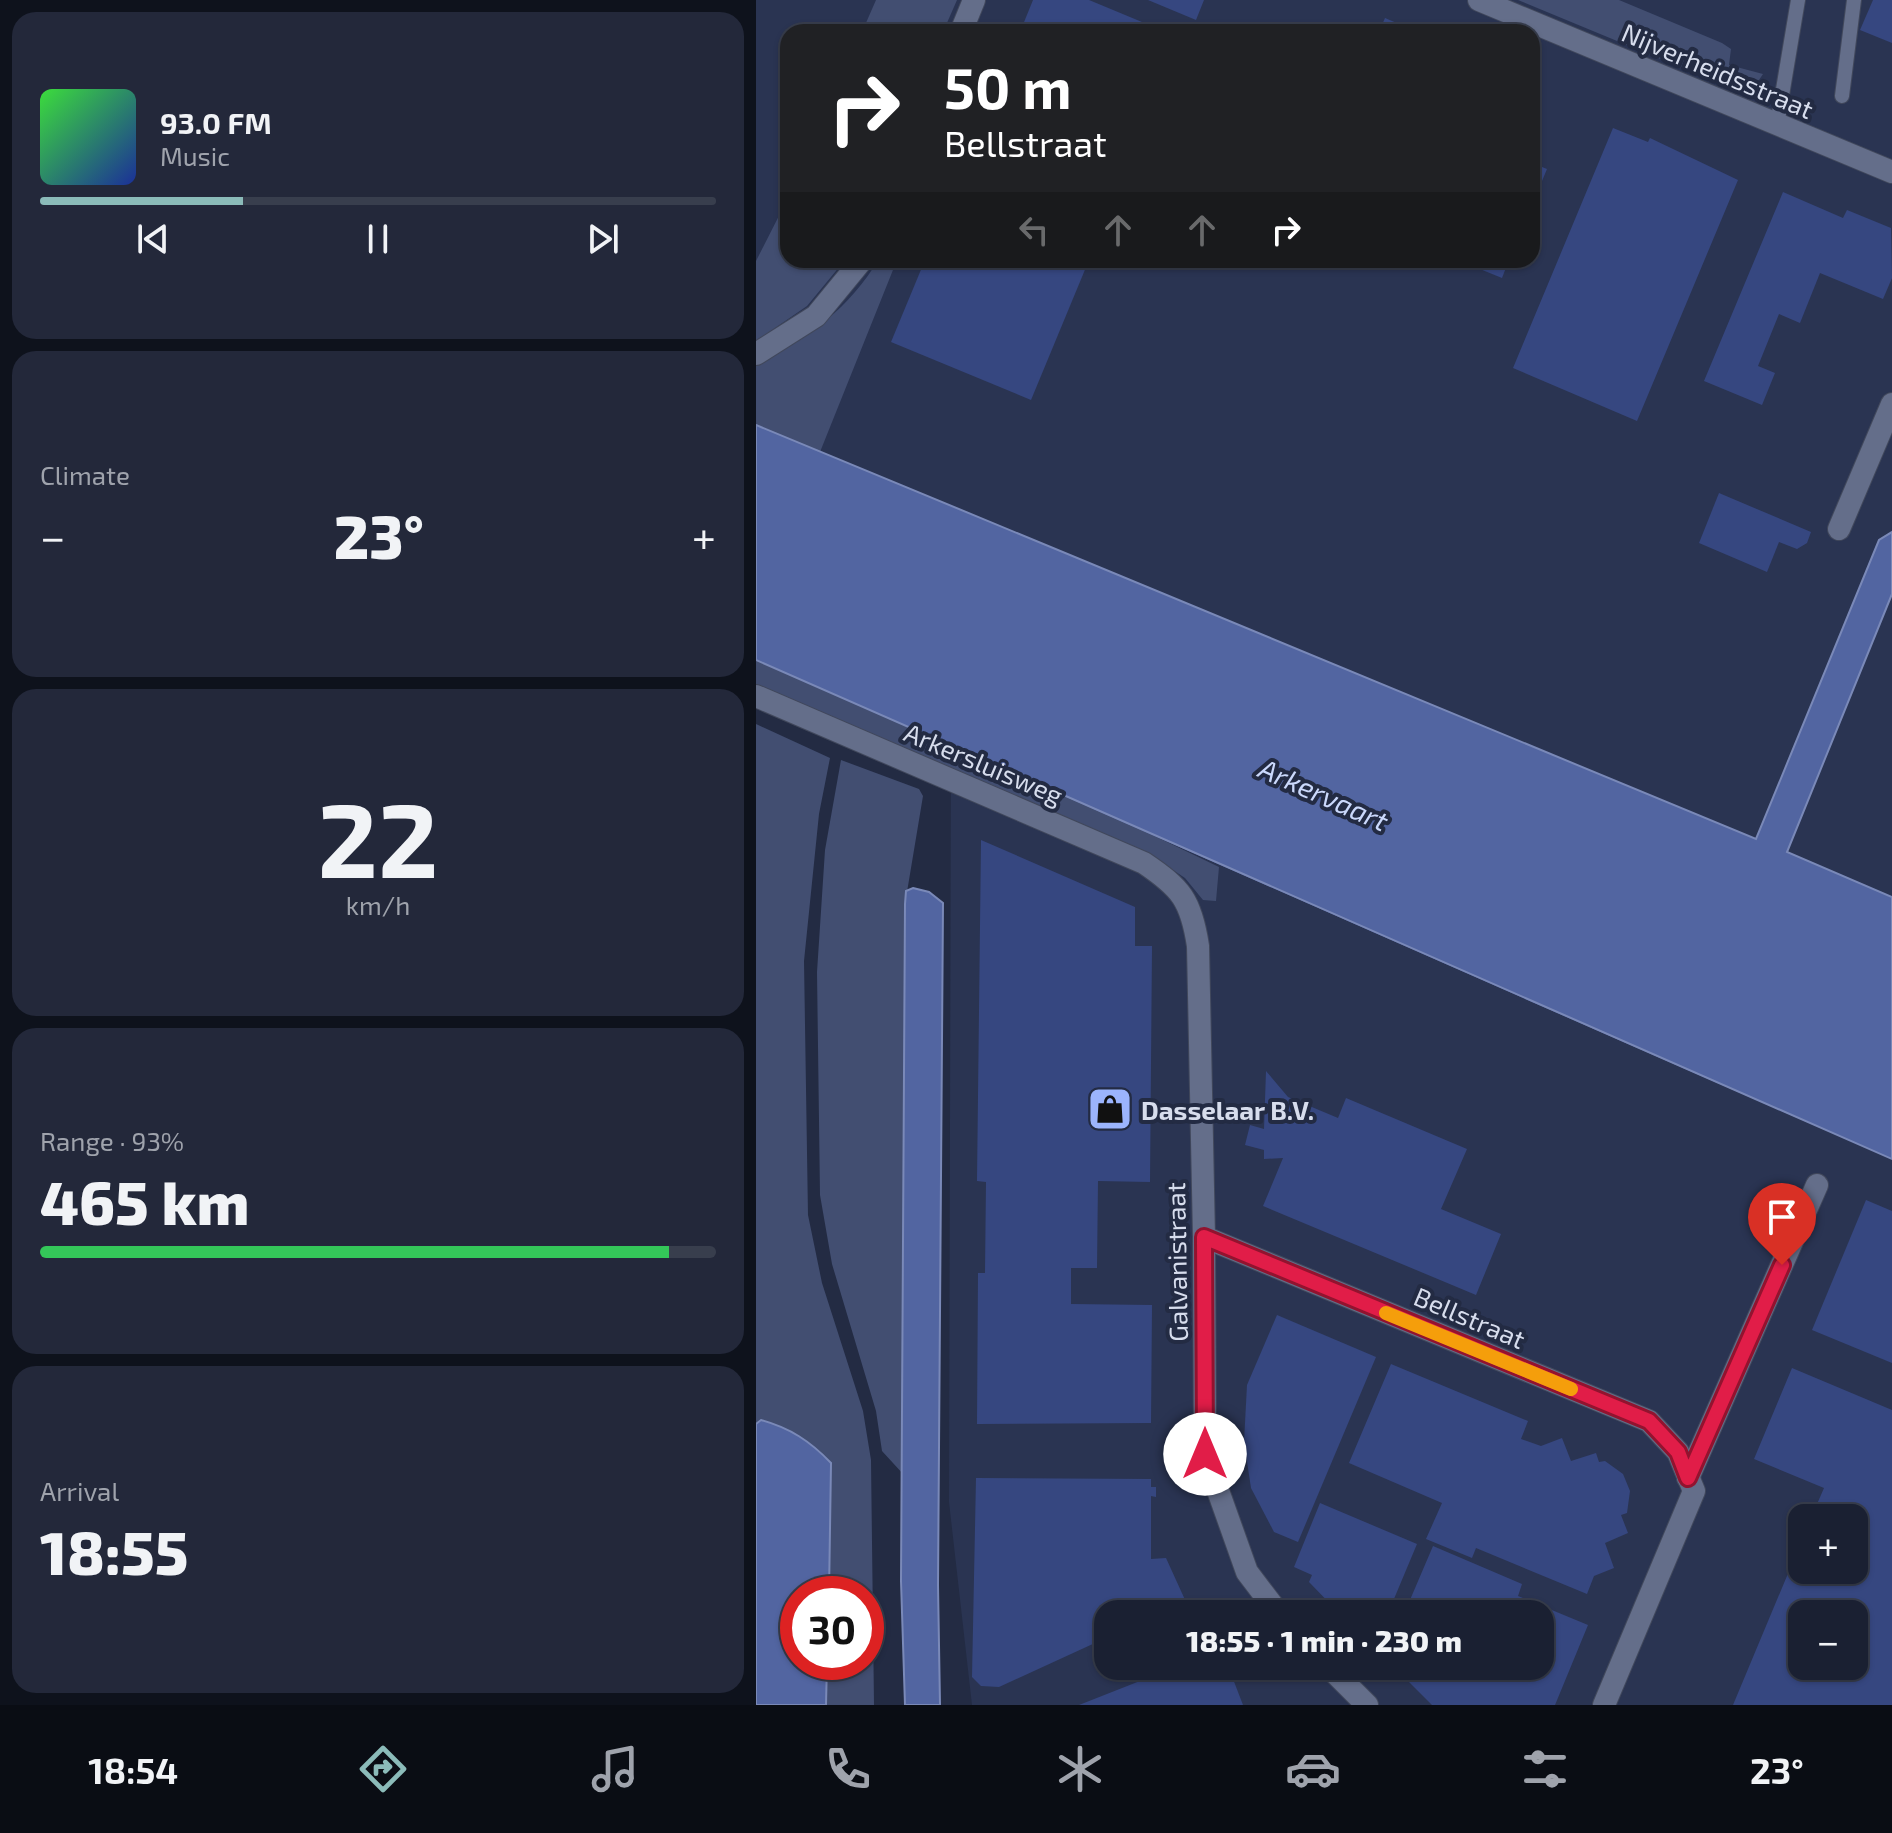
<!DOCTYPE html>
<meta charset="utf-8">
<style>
:root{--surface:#1a2032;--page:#23283a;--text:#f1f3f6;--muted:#9fa3ac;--line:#383e4d;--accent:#8bbbb9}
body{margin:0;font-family:"Exo 2",sans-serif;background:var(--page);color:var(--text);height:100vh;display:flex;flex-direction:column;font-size:30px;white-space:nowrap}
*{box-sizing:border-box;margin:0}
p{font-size:26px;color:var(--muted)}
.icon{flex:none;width:44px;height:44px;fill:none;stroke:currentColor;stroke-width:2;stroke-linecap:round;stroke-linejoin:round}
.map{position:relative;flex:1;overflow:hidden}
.panel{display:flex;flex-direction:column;gap:12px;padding:12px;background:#0e121c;width:756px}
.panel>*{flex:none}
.banner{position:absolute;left:24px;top:24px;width:760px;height:244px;border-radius:24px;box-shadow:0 2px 6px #0004,0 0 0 2px var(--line);background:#202124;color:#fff;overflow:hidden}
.fabs{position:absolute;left:1032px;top:1504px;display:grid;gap:16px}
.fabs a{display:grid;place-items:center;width:80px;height:80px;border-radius:16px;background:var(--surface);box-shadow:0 2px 6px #0004,0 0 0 2px var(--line);font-size:40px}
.speed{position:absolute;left:24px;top:1576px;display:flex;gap:16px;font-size:40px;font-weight:700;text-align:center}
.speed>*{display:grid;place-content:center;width:104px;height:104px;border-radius:50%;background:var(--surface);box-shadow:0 2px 6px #0004,0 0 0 2px var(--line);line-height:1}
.speed .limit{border:12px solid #d22;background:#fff;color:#111}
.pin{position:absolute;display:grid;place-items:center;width:68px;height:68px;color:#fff;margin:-82px -34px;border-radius:50% 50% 50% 0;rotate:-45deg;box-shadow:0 0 8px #0007}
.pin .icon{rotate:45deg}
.me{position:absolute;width:88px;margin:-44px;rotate:0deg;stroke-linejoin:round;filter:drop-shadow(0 0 6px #0008)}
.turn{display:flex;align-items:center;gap:28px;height:168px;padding:0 32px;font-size:36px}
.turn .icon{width:104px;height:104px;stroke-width:2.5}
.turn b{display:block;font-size:56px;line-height:68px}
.lanes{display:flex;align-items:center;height:76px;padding:0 32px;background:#0003;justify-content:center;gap:40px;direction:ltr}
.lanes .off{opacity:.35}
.big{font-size:60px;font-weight:800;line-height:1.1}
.panel .widget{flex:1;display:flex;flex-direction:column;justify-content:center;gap:12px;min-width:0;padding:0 28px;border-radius:24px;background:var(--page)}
.panel .dial{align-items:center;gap:0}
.dial b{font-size:104px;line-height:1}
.song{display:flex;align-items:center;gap:24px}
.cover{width:96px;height:96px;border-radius:12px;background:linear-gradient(135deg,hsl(120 70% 55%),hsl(230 70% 35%))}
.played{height:8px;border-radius:4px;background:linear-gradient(90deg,var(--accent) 30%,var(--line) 30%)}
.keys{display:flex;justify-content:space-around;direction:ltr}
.heat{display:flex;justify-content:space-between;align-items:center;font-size:44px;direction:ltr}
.charge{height:12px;border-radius:6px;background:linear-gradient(90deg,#34c759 93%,var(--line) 0)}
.trip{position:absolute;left:338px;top:1600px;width:460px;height:80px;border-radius:24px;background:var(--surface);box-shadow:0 2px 6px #0004,0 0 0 2px var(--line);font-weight:800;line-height:80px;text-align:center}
.tab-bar{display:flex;height:128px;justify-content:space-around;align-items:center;background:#0a0d14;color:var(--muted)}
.tab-bar .icon{width:56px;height:56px}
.tab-bar .on{color:var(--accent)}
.tab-bar b{font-size:36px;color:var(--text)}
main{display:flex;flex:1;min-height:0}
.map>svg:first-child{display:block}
.built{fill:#2a3452;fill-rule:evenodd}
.green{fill:#424e71}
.water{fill:#5265a1;stroke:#7a89b8;stroke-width:2}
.building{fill:#364780;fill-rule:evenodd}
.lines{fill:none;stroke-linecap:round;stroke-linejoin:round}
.service-casing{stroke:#41485c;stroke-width:16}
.minor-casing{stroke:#41485c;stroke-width:24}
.service{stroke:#646e8a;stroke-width:14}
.minor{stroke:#646e8a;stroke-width:22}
.route-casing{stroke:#92132f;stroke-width:20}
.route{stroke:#e11d48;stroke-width:14}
.slow{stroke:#f59e0b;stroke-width:14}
.labels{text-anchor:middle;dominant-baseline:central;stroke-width:8;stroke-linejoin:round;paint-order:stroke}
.street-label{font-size:26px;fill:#d7dded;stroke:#232b43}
.poi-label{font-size:26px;font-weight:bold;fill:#d7dded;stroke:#232b43;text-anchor:start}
.water-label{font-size:28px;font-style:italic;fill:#cbd9fc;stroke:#232b43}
</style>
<main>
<section class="panel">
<div class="widget">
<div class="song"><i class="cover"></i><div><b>93.0 FM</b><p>Music</p></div></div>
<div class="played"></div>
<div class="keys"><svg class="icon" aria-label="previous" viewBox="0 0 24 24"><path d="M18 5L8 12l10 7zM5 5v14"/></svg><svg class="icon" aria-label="pause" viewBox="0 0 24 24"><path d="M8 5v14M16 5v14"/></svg><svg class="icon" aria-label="next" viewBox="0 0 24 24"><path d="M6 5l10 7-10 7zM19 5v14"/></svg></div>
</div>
<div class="widget"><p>Climate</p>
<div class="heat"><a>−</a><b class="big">23°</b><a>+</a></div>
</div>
<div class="widget dial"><b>22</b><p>km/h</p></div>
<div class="widget"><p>Range · 93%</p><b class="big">465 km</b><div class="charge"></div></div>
<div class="widget"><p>Arrival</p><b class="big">18:55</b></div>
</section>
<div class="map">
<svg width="1136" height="1705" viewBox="0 0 1136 1705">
<rect width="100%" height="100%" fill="#232b43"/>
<g class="built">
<path d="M 0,0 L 1136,0 L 1136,897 L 48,458 L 0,427 ZM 32,32 L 776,32 L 776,260 L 32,260 Z"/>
<path d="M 195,740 L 1136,1124 L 1136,1705 L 216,1705 L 193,1502 ZM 1046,1518 L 1098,1518 L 1098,1570 L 1046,1570 ZM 352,1614 L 784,1614 L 784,1666 L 352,1666 ZM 1046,1614 L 1098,1614 L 1098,1666 L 1046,1666 Z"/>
</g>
<g class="green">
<path d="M 120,0 L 201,0 L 187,32 L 106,32 Z"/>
<path d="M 762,0 L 863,0 L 966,43 L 975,49 L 973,65 L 1007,74 L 1003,80 L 982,91 Z"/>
<path d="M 32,198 L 32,260 L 89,260 L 51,306 L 0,341 L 0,261 Z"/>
<path d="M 122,260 L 141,260 L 64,452 L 0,425 L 0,364 C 50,340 93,309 122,260 Z"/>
<path d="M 0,660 L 328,802 L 463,867 L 460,901 L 447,900 L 429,878 L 411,866 L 0,684 Z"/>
<path d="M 0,724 L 74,758 L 63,814 L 48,961 L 52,1215 L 66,1283 L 107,1411 L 115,1460 L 118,1705 L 70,1705 L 71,1662 L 110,1662 L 110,1594 L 73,1594 L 75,1463 C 54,1441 34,1428 5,1421 L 0,1424 Z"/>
<path d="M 85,760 L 163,789 L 167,796 L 149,904 L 148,1475 L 126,1451 L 120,1411 L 76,1264 L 64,1195 L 61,972 L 69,850 Z"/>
</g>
<g class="water">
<path d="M 0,425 L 1000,839 L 1123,540 L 1136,532 L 1136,594 L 1031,852 L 1136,897 L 1136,1159 C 756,994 378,827 0,660 Z"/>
<path d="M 157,888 L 173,892 L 187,903 L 182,1585 L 184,1705 L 149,1705 L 145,1581 L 149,904 L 150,891 Z"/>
<path d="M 5,1420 C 34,1428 54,1441 75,1463 L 73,1594 L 42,1594 L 42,1662 L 71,1662 L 70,1705 L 0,1705 L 0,1424 Z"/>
</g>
<g class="building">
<path d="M 277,0 L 333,0 L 410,32 L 264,32 Z"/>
<path d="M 392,0 L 448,0 L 440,20 Z"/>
<path d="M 1117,0 L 1136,0 L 1136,43 L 1104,30 Z"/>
<path d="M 629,18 L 662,32 L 623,32 Z"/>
<path d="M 857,128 L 892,142 L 894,138 L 982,180 L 881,421 L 757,368 Z"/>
<path d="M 776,163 L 791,169 L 776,205 Z"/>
<path d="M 1027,192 L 1087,218 L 1091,210 L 1135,228 L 1136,278 L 1127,299 L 1064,273 L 1044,323 L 1023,314 L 1002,366 L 1019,373 L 1006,405 L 948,381 Z"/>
<path d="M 169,260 L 333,260 L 275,400 L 135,342 Z"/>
<path d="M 716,260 L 753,260 L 746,278 L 714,265 Z"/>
<path d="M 963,493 L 1055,532 L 1051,543 L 1041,549 L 1023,542 L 1011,572 L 943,543 Z"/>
<path d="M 225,840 L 379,907 L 379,946 L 396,946 L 394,1182 L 342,1181 L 341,1268 L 315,1268 L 315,1304 L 396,1305 L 395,1423 L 221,1424 L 222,1273 L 229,1273 L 230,1182 L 221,1181 Z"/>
<path d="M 510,1071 L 532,1097 L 582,1118 L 590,1098 L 711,1149 L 685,1209 L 745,1234 L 720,1295 L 507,1206 L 527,1158 L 508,1159 L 508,1150 L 489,1145 L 494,1125 L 508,1129 Z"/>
<path d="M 1110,1200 L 1136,1211 L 1136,1363 L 1056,1330 Z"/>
<path d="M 521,1315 L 620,1357 L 542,1542 L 518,1532 L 495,1488 L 488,1442 L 491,1385 Z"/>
<path d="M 635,1364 L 772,1421 L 765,1439 L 785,1446 L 806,1438 L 815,1461 L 840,1453 L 843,1462 L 849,1461 L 867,1474 L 874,1491 L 871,1513 L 865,1515 L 872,1533 L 849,1543 L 858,1568 L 838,1576 L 831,1594 L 720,1548 L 716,1558 L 670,1539 L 686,1503 L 593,1463 Z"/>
<path d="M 1036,1368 L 1136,1410 L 1136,1705 L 977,1705 L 1046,1540 L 1046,1570 L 1098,1570 L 1098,1518 L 1055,1518 L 1068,1488 L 998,1459 ZM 1046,1614 L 1098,1614 L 1098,1666 L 1046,1666 Z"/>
<path d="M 220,1478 L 395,1479 L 395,1487 L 400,1487 L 400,1497 L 395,1496 L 395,1559 L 410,1558 L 430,1602 L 404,1614 L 352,1614 L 352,1637 L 243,1687 L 225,1686 L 216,1677 Z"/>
<path d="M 564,1503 L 661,1544 L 635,1606 L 627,1614 L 584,1614 L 553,1582 L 556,1575 L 538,1567 Z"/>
<path d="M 677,1546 L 766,1584 L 762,1596 L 832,1625 L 799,1705 L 676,1705 L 637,1666 L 784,1666 L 784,1614 L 648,1614 Z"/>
<path d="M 422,1666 L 472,1666 L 487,1705 L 323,1705 Z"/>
</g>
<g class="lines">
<g class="service-casing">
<g id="service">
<path d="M 1086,96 L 1098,0"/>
<path d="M 1021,125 L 1042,0"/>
</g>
</g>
<g class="minor-casing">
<g id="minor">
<path d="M 723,0 L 1136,172"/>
<path d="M 205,32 L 218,0"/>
<path d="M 0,354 L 60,316 L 106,260"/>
<path d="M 1083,529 L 1136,404"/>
<path d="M 0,696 L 388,863 C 425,888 435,900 442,946 L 448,1237 L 449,1454 L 491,1572 L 523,1614"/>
<path d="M 448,1237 L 893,1421 L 922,1452 L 938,1491 L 848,1705"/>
<path d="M 932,1478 L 1061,1185"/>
<path d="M 572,1666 L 611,1705"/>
</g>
</g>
<use href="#service" class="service"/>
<use href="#minor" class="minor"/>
</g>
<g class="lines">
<g class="route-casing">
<path id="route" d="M 449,1454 L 448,1237 L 893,1421 L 922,1452 L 932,1478 L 1026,1265"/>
</g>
<use href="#route" class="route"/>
<path class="slow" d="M 630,1313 L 815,1389"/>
</g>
<defs>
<g id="shop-square" transform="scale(2.3)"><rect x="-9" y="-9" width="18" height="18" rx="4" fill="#9bb4fd" stroke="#232b43"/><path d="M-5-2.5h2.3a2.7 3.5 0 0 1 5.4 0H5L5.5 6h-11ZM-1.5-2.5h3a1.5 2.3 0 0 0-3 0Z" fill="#111"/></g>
</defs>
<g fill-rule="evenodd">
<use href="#shop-square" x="354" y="1109"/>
</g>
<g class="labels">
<g class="street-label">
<text transform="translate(962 70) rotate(23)">Nijverheidsstraat</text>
<text transform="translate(228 763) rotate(23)">Arkersluisweg</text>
<text transform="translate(420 1262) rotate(-91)">Galvanistraat</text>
<text transform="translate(714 1317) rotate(23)">Bellstraat</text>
</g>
<g class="poi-label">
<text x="385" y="1109">Dasselaar B.V.</text>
</g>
<g class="water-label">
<text transform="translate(568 794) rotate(24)">Arkervaart</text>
</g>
</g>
</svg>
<div class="fabs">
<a>+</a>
<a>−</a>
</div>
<div class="speed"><div class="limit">30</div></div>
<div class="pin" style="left:1026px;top:1265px;background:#d93025"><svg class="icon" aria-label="arrive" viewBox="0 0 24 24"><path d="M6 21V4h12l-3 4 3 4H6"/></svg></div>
<svg class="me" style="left:449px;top:1454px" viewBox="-20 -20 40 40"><circle r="19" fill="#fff"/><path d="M0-13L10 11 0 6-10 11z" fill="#e11d48"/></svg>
<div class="trip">18:55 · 1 min · 230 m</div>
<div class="banner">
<div class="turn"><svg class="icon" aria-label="right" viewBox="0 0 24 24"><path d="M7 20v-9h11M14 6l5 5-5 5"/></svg><div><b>50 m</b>Bellstraat</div></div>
<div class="lanes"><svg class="icon off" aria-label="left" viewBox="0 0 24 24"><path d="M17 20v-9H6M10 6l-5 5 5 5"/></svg><svg class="icon off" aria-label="ahead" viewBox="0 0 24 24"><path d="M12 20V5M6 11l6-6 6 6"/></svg><svg class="icon off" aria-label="ahead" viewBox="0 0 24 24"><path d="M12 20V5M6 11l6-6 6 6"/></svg><svg class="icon" aria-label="right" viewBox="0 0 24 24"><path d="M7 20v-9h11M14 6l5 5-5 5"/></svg></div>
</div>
</div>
</main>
<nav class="tab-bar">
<b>18:54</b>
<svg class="icon on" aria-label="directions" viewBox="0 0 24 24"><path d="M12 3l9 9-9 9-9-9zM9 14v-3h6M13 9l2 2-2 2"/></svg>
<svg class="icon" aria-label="music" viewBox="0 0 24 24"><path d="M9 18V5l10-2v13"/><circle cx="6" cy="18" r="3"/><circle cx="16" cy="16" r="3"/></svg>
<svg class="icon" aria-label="phone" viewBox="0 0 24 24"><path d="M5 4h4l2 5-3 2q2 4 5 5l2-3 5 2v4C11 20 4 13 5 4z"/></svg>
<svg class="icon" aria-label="climate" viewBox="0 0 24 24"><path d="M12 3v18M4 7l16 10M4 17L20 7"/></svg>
<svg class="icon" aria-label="car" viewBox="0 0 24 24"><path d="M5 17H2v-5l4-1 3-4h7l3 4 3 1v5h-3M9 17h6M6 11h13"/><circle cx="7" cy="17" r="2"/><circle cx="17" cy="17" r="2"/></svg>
<svg class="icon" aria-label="filters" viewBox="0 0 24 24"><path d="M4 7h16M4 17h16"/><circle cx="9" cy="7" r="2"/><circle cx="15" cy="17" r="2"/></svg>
<b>23°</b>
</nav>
